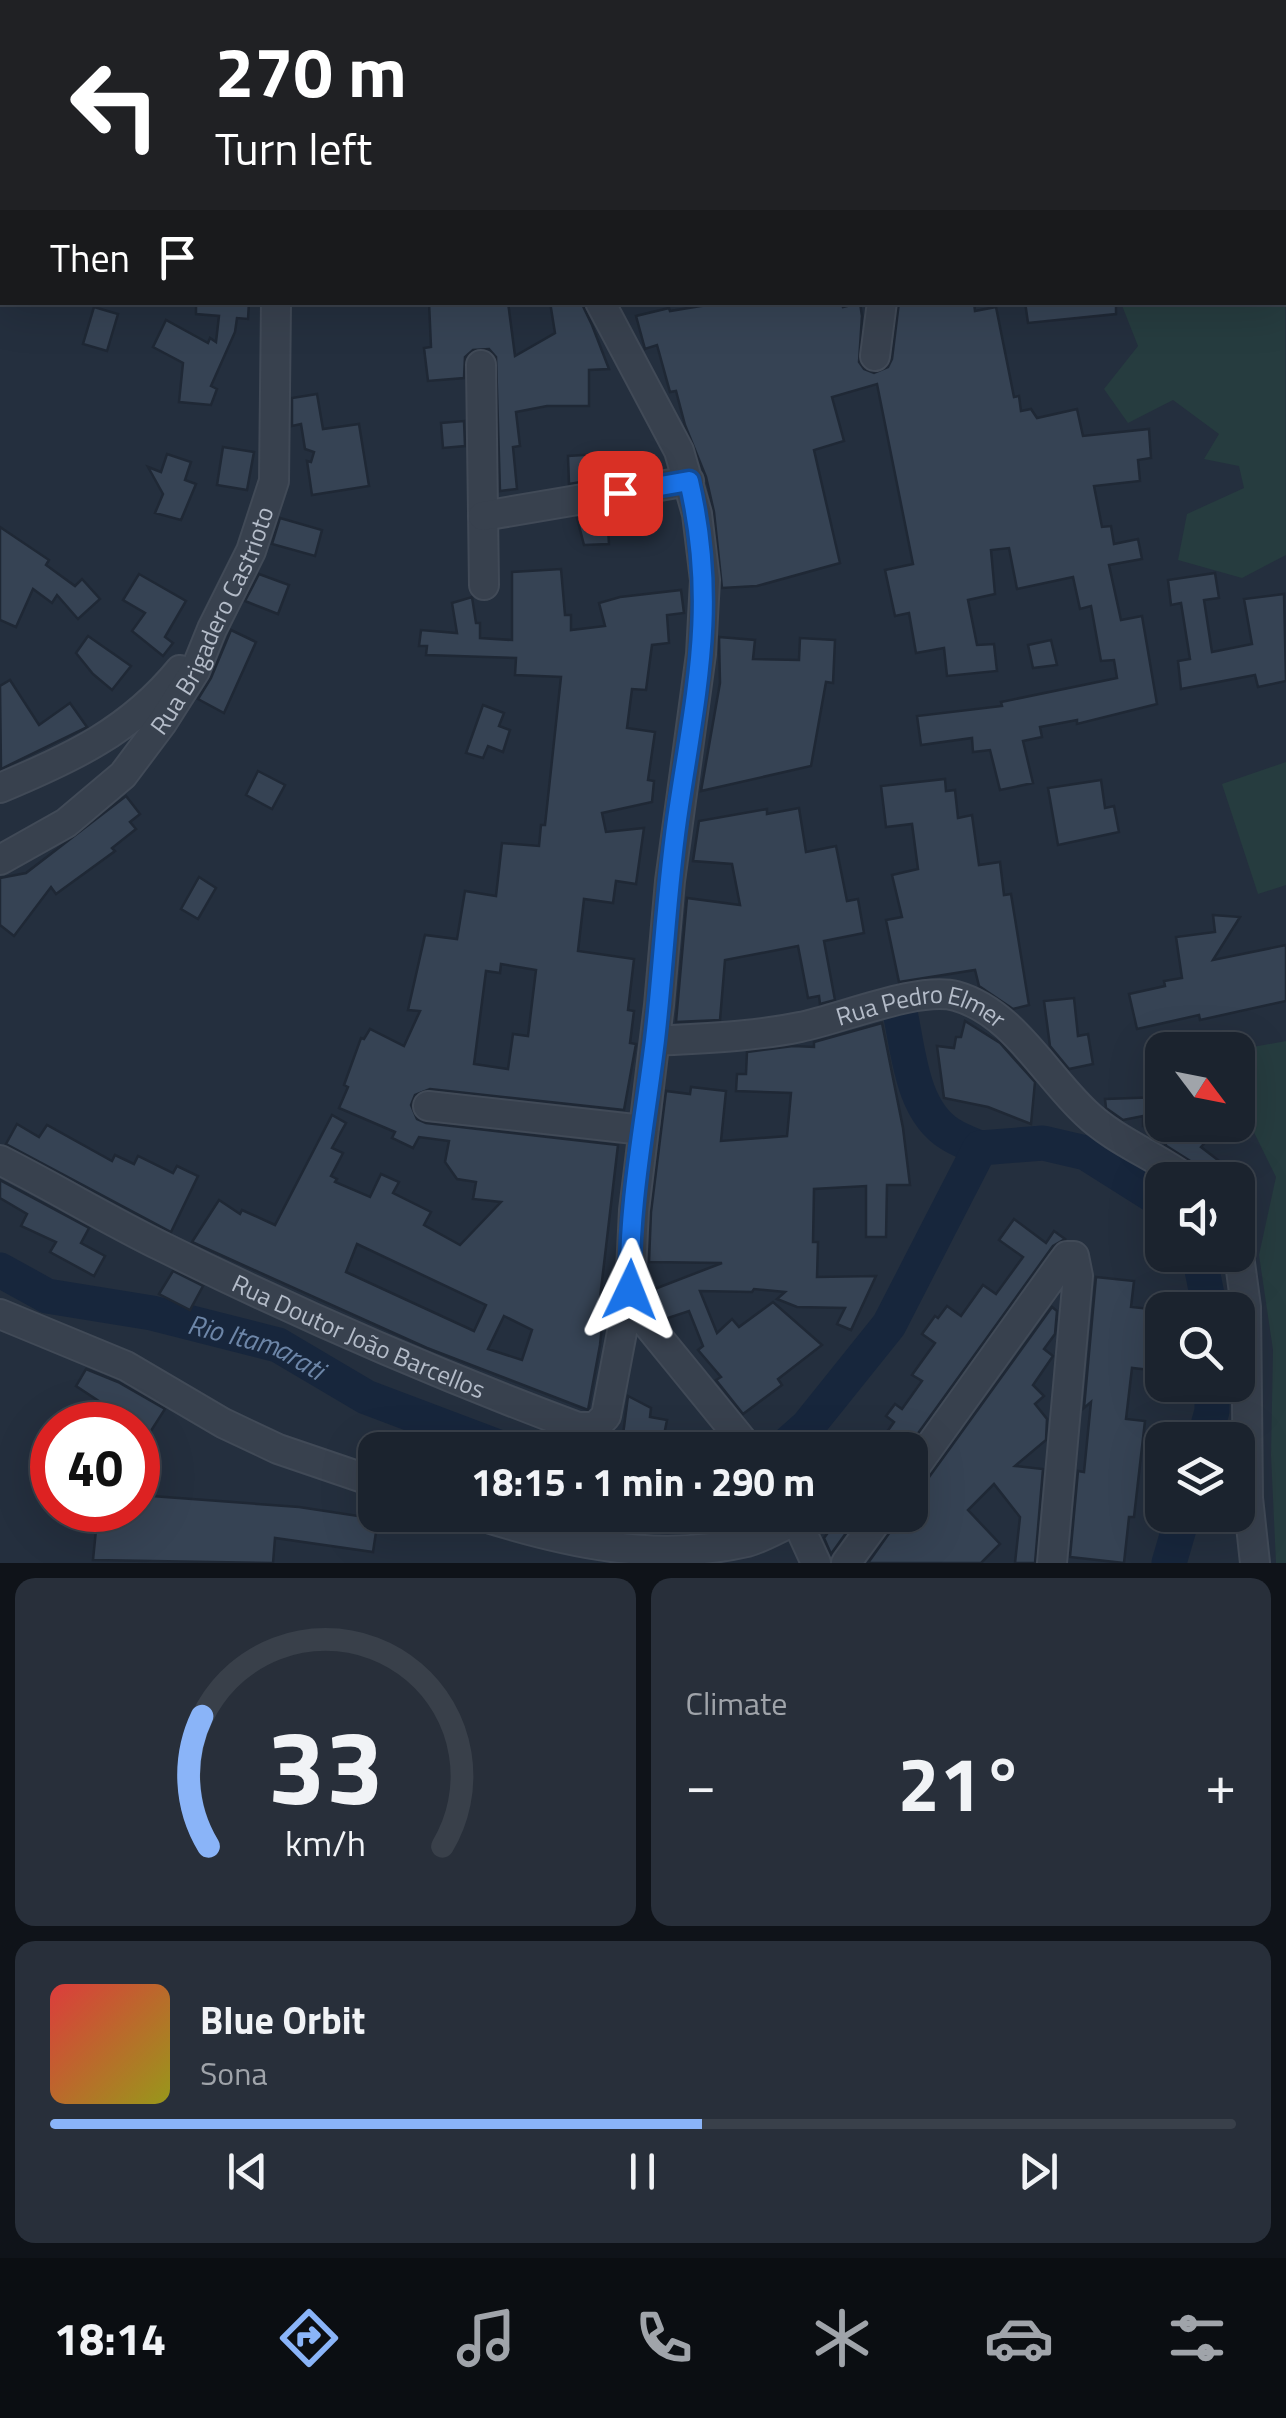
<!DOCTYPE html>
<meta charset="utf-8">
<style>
:root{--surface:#1b232e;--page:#282f3a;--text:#f1f3f6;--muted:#a0a4aa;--line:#39404a;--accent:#8ab4f8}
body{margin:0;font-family:"Titillium Web",sans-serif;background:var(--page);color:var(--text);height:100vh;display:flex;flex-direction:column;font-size:38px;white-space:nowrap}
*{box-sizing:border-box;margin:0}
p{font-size:32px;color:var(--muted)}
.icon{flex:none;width:55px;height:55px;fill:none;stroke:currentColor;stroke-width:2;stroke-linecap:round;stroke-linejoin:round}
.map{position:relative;height:1563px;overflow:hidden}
.details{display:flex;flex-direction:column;gap:15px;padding:15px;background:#0f1319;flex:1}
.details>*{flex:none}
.top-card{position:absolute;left:0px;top:0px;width:1288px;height:305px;box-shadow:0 10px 40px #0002,0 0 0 2px var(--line);background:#202124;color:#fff;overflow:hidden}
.needle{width:65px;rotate:122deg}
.buttons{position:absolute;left:1145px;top:1032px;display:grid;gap:20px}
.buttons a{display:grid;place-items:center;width:110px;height:110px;border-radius:20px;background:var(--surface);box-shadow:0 10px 40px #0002,0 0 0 2px var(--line);font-size:50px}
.speed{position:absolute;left:30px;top:1402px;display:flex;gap:20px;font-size:50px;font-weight:700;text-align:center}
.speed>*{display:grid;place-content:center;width:130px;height:130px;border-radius:50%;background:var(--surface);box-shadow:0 10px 40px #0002,0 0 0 2px var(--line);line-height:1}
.speed .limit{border:15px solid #d22;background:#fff;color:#111}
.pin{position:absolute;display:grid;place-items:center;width:85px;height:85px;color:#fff;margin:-42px;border-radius:20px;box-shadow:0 5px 15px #0006}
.me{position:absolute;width:110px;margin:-55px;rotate:2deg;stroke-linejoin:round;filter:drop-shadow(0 0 8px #0008)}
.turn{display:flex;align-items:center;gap:35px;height:210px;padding:0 50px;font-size:45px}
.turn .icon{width:130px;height:130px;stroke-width:2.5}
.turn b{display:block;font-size:70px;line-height:85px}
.then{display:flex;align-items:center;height:95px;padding:0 50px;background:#0003;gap:20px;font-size:38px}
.big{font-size:75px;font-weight:700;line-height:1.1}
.details .widget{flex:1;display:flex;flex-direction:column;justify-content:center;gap:15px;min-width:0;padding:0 35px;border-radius:20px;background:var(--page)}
.details .dial{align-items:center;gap:0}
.dial svg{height:260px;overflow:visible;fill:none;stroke:var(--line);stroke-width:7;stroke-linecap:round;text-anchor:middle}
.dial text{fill:var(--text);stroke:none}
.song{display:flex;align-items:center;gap:30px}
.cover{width:120px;height:120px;border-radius:15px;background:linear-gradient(135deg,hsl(0 70% 55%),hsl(60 70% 35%))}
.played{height:10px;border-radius:5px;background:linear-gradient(90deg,var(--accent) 55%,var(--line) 55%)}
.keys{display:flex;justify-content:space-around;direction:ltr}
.heat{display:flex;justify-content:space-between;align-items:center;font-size:55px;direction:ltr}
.details .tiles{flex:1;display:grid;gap:15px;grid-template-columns:1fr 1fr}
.widget:last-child{grid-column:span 2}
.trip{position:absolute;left:358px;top:1432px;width:570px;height:100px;border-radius:20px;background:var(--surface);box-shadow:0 10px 40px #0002,0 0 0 2px var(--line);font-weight:700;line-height:100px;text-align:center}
.menu{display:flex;height:160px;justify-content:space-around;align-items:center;background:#0b0e12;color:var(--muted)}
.menu .icon{width:70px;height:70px}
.menu .selected{color:var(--accent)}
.menu b{font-size:45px;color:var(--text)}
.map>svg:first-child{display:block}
.green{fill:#263c3f}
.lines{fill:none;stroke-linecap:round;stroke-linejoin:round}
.river{stroke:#17263c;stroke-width:35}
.building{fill:#364354;stroke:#1f2835;stroke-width:2.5;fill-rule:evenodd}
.minor-casing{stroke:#414a57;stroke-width:32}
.minor{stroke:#38414e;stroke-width:28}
.route-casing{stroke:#114b97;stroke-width:25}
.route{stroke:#1a73e8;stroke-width:18}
.labels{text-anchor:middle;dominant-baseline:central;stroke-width:10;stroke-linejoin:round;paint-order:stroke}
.street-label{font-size:25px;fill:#b4bcc9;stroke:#1d2633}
.water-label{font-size:28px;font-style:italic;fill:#6d86a8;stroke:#1d2633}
</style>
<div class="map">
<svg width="1286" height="1563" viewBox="0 0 1286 1563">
<rect width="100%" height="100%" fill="#242f3e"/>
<g class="green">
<path d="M 1285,152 L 1286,555 L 1242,578 L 1178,560 L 1187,514 L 1244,488 L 1239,466 L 1204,459 L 1219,434 L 1173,400 L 1128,423 L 1104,389 L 1138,346 L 1121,303 L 1285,302 Z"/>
<path d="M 1286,762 L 1286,885 L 1258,894 L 1222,784 Z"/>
<path d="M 1286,1041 L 1286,1563 L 1276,1563 L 1271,1455 L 1273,1350 L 1259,1255 L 1276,1177 L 1238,1100 L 1236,1050 Z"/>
</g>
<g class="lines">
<g class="river">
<path d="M 901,1017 C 909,1056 913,1111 950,1134 C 959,1140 970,1144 980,1148"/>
<path d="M 1199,1255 L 1210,1310"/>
<path id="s1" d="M 0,1270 L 47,1296 L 152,1313 L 278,1345 L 366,1397 L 506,1450"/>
<path d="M 1204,1440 L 1212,1411 L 1212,1385"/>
<path d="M 781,1450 L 808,1426 L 889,1325 L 980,1148 L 1043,1143 L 1086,1153 L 1162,1201"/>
<path d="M 1169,1563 L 1183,1515"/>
</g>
</g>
<g class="building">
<path d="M 196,302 L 249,302 L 248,319 L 237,318 L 235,332 L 211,386 L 217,389 L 211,405 L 179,402 L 183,363 L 153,347 L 166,320 L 208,343 L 210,338 L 216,342 L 219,316 L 196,314 Z"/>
<path d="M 429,302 L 508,302 L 515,356 L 555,333 L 550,302 L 581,302 L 592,325 L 609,369 L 589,370 L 589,406 L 547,406 L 516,412 L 520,446 L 513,447 L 517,489 L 500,491 L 496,357 L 489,349 L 473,350 L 465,357 L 464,378 L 428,381 L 424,348 L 431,347 Z"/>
<path d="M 725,302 L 842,302 L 843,307 L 860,303 L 862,316 L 859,362 L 864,369 L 874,373 L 888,367 L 892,359 L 899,302 L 974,302 L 975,311 L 996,307 L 1014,397 L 1019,396 L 1021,411 L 1031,409 L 1037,418 L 1077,409 L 1083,436 L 1149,429 L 1151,458 L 1138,460 L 1140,481 L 1094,486 L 1102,527 L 1111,526 L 1114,544 L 1138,539 L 1142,559 L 1109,565 L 1121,620 L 1142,616 L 1157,704 L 1077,724 L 1077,720 L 1040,727 L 1042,737 L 1023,741 L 1033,783 L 1000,790 L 990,750 L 973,752 L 972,738 L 921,745 L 917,716 L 1002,706 L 1001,702 L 1117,678 L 1114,660 L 1101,661 L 1091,606 L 1080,609 L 1073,577 L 1017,589 L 1009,548 L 991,550 L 995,594 L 968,600 L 977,645 L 994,644 L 997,671 L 947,676 L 944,648 L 916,653 L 909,613 L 895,616 L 885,570 L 913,564 L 877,384 L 832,397 L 844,441 L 814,450 L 840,563 L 757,586 L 722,588 L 714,512 L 706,477 L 685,425 L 676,391 L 670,392 L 657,345 L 645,349 L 636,316 L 669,308 L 670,311 Z"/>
<path d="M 1025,302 L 1116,302 L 1116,314 L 1028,323 Z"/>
<path d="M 94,307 L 118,314 L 107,351 L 83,344 Z"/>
<path d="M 317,394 L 323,429 L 359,424 L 369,486 L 312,495 L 307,461 L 311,462 L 314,452 L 305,449 L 301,424 L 292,426 L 292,398 Z"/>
<path d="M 464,421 L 465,446 L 443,448 L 441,423 Z"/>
<path d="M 223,447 L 254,452 L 247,490 L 217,485 Z"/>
<path d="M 615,453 L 616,476 L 569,484 L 568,456 Z"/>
<path d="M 167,454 L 191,462 L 185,480 L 196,484 L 181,520 L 155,513 L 163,494 L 148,467 L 161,472 Z"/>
<path d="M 607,513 L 609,544 L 584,545 L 577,518 Z"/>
<path d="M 280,518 L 322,530 L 315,556 L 272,544 Z"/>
<path d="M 0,527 L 49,560 L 46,565 L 75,586 L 82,579 L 100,599 L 78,619 L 57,595 L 52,603 L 33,589 L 16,627 L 0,620 Z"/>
<path d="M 561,569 L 565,615 L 571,615 L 571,630 L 605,626 L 599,603 L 620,597 L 681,590 L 684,613 L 667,615 L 669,643 L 652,645 L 646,690 L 632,689 L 627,728 L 655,732 L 648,780 L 654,781 L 652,802 L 602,813 L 606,832 L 644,828 L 636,884 L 616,881 L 613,903 L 584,899 L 578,951 L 634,959 L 628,1010 L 634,1011 L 630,1043 L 636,1044 L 624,1110 L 430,1089 L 415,1095 L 411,1105 L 417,1119 L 426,1123 L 618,1145 L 598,1315 L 603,1316 L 600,1345 L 588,1410 L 427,1348 L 192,1242 L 219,1200 L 240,1214 L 242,1210 L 275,1225 L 332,1115 L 346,1123 L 332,1148 L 343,1153 L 331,1176 L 337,1179 L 335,1182 L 370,1197 L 381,1174 L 399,1182 L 393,1193 L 431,1212 L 424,1225 L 460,1245 L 501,1202 L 473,1199 L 476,1182 L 457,1179 L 445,1162 L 449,1141 L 419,1137 L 413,1148 L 392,1138 L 395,1132 L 339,1108 L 348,1087 L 344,1085 L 361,1038 L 364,1039 L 370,1029 L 404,1046 L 420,1011 L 408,1010 L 425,935 L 457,939 L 465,891 L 496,896 L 502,843 L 539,846 L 541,825 L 545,825 L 561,677 L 515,675 L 516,658 L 426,655 L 427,646 L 419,646 L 421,630 L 457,633 L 452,603 L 472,597 L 476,623 L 480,623 L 480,638 L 512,640 L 512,572 ZM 501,964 L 536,970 L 528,1036 L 513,1034 L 508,1069 L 474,1064 L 486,971 L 500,973 ZM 357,1244 L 486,1305 L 474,1331 L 346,1272 ZM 504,1316 L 532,1330 L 522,1360 L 488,1349 Z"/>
<path d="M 1215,573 L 1219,598 L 1204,600 L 1212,652 L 1252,644 L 1244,599 L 1284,594 L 1286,681 L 1258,687 L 1255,675 L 1181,689 L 1178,661 L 1190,659 L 1181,603 L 1171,605 L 1168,580 Z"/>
<path d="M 139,574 L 186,601 L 165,637 L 173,643 L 163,656 L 132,631 L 145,613 L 123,600 Z"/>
<path d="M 259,574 L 289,585 L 278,614 L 245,601 Z"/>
<path d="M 231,630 L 256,642 L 224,713 L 198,699 L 211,678 Z"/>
<path d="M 88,636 L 131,666 L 112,690 L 93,674 L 76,653 Z"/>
<path d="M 719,637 L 755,640 L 753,659 L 799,660 L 800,638 L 835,640 L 833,683 L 826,682 L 811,766 L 701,791 L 720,683 Z"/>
<path d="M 1051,640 L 1057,665 L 1033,668 L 1028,645 Z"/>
<path d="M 10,680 L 39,725 L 70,703 L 87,727 L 1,769 L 0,686 Z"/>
<path d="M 483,705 L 504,713 L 499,726 L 510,730 L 503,752 L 488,746 L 483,758 L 466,753 Z"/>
<path d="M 258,771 L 285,785 L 272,809 L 246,795 Z"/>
<path d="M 945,779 L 946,791 L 955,790 L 958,818 L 972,815 L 979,865 L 1000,862 L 1004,895 L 1011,894 L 1029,1005 L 1013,1009 L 979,986 L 975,970 L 899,982 L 886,920 L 902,917 L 892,875 L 918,869 L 912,824 L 886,827 L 881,786 Z"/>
<path d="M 1101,780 L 1105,808 L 1114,806 L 1119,832 L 1058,845 L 1048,788 Z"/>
<path d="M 126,796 L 140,814 L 130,822 L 136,829 L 112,848 L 115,851 L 56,894 L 51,887 L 14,936 L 0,925 L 0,878 L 26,873 Z"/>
<path d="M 799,808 L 806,852 L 836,846 L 847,901 L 858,899 L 864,933 L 824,941 L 835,1000 L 820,1004 L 819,996 L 808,998 L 798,946 L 725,960 L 720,1020 L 676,1022 L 687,898 L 740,905 L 732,864 L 693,861 L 699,821 L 767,809 L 767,814 Z"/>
<path d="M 199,877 L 216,888 L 198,919 L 181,909 Z"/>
<path d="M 1213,915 L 1240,917 L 1213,960 L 1286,945 L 1286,1001 L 1200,1020 L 1199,1015 L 1137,1029 L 1129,994 L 1165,986 L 1164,981 L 1182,978 L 1176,937 L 1215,932 Z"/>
<path d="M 1074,998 L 1078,1036 L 1088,1034 L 1093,1064 L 1069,1069 L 1050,1046 L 1044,1001 Z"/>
<path d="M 965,1021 L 1000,1043 L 1035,1082 L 1031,1124 L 988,1107 L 944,1098 L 937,1046 L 954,1048 L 956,1037 L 961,1037 Z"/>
<path d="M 882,1023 L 903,1128 L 910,1185 L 887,1185 L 886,1237 L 866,1237 L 866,1186 L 814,1189 L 813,1242 L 818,1242 L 817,1277 L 876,1276 L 851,1330 L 837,1324 L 845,1308 L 797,1307 L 777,1299 L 785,1292 L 754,1289 L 752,1292 L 700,1291 L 717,1333 L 732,1319 L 739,1327 L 773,1302 L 822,1345 L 778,1379 L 782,1385 L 743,1414 L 716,1380 L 721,1377 L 698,1350 L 703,1346 L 689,1311 L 665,1319 L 652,1290 L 722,1263 L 649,1262 L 651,1212 L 666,1091 L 690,1094 L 691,1087 L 726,1091 L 721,1141 L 787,1136 L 791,1093 L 736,1091 L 737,1074 L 746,1074 L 747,1052 L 793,1046 L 814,1047 L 814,1042 Z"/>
<path d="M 1162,1097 L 1162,1126 L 1143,1126 L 1143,1116 L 1123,1120 L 1106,1108 L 1105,1099 Z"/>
<path d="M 17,1124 L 39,1137 L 47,1125 L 112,1161 L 115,1155 L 134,1164 L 138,1156 L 173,1173 L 177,1166 L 198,1176 L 171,1232 L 6,1144 Z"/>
<path d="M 1182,1125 L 1195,1125 L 1209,1138 L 1201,1147 L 1244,1180 L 1207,1180 L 1198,1166 L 1165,1145 Z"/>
<path d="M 0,1180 L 89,1228 L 81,1243 L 105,1256 L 94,1276 L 50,1252 L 56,1242 L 21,1226 L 27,1214 L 0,1198 Z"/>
<path d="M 1014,1219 L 1046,1243 L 1054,1231 L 1065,1239 L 1053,1246 L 906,1450 L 874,1450 L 894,1422 L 886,1416 L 895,1404 L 902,1409 L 922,1381 L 912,1375 L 935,1343 L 922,1334 L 935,1316 L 938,1318 L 947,1306 L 961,1316 L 983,1285 L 996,1294 L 1023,1257 L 999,1240 Z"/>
<path d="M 173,1271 L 203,1286 L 190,1310 L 159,1294 Z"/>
<path d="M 1096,1277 L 1134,1281 L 1131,1307 L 1160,1310 L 1150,1370 L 1132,1368 L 1126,1419 L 1145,1421 L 1134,1517 L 1129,1517 L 1124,1563 L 1070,1557 L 1078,1471 L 1084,1472 L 1091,1402 L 1084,1408 Z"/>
<path d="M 1052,1307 L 1057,1311 L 1055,1334 L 1044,1349 L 1053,1356 L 1033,1385 L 1044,1396 L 1035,1404 L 1047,1419 L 1046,1440 L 1015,1466 L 1043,1469 L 1035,1563 L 1015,1563 L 1020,1517 L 994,1484 L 968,1510 L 1000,1544 L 981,1563 L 868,1563 L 895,1525 L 898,1515 L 910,1515 L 910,1491 L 924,1484 Z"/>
<path d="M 86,1369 L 118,1382 L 165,1409 L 149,1434 L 76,1386 Z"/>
<path d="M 628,1396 L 651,1408 L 650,1417 L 667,1420 L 661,1450 L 621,1450 Z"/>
<path d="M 138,1495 L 299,1507 L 378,1519 L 373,1552 L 275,1538 L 273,1563 L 93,1560 L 98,1510 L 138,1510 Z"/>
<path d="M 841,1515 L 859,1515 L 831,1554 L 824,1538 Z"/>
</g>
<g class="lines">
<g class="minor-casing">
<g id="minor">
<path d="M 271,0 L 271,2"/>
<path d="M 555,0 L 555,2"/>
<path d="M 864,0 L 865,2"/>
<path d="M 600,302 L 679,451 L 697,514 L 705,580 L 701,654 L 670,881 L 659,1005 L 634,1210 L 630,1290 L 634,1305 L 644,1320 L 750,1450"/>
<path d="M 875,356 L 882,302"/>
<path d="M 481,365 L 484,585"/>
<path d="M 483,516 L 689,481"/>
<path d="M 0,788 C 72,758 130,731 180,670"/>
<path id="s2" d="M 0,860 L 66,823 L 123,775 L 162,723 L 195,671 L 212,629 L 251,551 L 274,481 L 276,302"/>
<path id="s3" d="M 655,1041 C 703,1038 752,1037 800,1027 C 841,1019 918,986 956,996 C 1013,1012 1045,1075 1086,1113 C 1115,1141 1156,1156 1188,1180"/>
<path d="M 428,1106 L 643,1130"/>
<path id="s4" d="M 0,1160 C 55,1188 108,1220 163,1247 C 298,1314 436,1374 578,1427 L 595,1427 L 606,1416 L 630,1290"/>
<path d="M 1238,1248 L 1246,1307 L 1248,1498 L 1255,1563"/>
<path d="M 0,1314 L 126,1366 L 223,1423 L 278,1449 L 375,1482"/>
<path d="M 910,1474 L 1061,1264 L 1067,1256 L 1074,1256 L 1078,1276 L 1052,1563"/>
<path d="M 478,1515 C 566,1543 655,1563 747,1542 C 764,1537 780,1527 796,1520"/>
<path d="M 794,1515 L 816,1563"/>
<path d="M 846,1563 L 881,1515"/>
</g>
</g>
<use href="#minor" class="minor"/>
</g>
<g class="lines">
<g class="route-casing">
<path id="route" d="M 620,493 L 689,481 C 717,601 697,687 679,806 C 667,883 664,962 655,1040 C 645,1123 628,1207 630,1290"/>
</g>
<use href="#route" class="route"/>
</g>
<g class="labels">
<g class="street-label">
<text stroke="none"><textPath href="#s2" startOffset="330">Rua Brigadero Castrioto</textPath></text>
<text stroke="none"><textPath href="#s3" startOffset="272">Rua Pedro Elmer</textPath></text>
<text stroke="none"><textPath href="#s4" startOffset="400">Rua Doutor João Barcellos</textPath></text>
</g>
<g class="water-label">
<text stroke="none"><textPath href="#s1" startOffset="270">Rio Itamarati</textPath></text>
</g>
</g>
</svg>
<div class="buttons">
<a><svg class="needle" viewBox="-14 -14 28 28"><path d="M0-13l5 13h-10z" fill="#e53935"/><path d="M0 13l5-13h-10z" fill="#a0a4aa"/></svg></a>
<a><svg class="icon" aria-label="sound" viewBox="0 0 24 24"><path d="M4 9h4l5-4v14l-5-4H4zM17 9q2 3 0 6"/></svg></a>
<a><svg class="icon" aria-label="search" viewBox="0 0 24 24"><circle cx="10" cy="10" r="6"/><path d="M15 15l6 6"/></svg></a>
<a><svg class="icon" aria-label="layers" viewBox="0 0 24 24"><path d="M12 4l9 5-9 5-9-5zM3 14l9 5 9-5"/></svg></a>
</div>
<div class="speed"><div class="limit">40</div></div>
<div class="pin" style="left:620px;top:493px;background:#d93025"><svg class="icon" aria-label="arrive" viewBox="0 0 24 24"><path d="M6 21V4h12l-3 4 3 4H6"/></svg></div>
<svg class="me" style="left:630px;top:1290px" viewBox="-20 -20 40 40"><path d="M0-17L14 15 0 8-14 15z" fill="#1a73e8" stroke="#fff" stroke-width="4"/></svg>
<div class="trip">18:15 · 1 min · 290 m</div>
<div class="top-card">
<div class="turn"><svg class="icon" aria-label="left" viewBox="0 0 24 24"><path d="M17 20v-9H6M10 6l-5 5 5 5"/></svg><div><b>270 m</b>Turn left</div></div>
<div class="then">Then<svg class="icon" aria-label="arrive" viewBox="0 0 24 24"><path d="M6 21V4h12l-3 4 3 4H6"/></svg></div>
</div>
</div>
<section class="details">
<div class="tiles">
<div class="widget dial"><svg viewBox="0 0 100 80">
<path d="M14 69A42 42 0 1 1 86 69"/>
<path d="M14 69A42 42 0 0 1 12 29" stroke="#8ab4f8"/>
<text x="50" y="56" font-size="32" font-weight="700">33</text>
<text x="50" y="72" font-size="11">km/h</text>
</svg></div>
<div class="widget"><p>Climate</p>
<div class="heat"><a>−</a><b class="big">21°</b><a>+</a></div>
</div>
<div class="widget">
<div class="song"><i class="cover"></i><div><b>Blue Orbit</b><p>Sona</p></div></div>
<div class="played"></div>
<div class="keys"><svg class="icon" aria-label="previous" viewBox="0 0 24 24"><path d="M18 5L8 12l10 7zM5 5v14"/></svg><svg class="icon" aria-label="pause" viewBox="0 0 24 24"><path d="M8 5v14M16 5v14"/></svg><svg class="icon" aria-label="next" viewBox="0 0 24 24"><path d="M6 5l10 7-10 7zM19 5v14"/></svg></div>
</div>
</div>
</section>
<nav class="menu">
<b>18:14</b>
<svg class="icon selected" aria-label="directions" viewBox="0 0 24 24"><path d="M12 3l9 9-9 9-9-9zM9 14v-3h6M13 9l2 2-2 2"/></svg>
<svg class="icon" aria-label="music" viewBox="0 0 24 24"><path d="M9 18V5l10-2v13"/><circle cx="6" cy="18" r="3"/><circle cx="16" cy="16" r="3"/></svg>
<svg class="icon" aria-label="phone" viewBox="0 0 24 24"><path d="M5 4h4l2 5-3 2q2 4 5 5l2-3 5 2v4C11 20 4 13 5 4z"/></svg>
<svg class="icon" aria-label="climate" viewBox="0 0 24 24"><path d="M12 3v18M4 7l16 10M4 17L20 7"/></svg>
<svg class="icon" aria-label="car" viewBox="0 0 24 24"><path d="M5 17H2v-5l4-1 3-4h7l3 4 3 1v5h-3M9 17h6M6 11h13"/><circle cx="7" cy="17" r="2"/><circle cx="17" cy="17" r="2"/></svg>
<svg class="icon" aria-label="filters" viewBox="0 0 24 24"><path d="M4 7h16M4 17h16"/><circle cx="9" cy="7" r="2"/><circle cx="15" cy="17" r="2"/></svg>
</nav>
